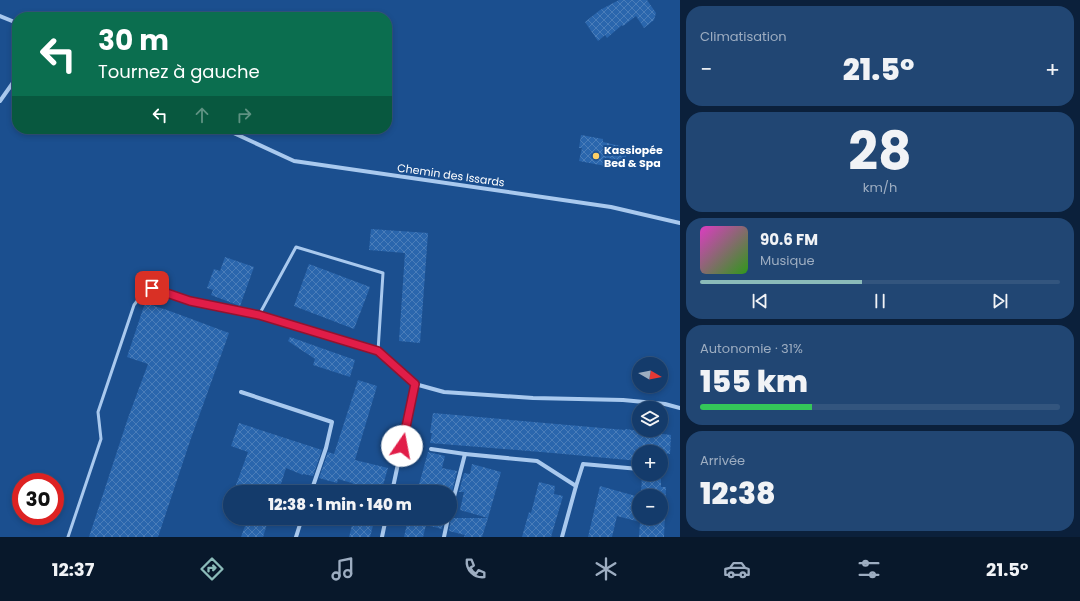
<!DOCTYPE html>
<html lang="fr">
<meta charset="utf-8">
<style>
:root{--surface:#143b6b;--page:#214673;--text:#f1f3f6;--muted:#9dadc1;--line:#33557e;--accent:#8bbbb9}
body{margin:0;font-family:Poppins,sans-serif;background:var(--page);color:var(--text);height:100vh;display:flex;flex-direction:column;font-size:15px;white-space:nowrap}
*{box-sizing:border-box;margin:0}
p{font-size:13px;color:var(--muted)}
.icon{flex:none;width:22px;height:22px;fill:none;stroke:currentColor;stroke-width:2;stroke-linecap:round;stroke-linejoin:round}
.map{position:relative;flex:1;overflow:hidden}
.drawer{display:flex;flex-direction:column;gap:6px;padding:6px;background:#0b203b;width:400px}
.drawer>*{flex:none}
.top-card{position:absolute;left:12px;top:12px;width:380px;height:122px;border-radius:16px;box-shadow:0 2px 6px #0003,0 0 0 1px var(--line);background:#0b6e4f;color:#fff;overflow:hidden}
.needle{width:26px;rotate:99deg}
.controls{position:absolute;left:632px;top:357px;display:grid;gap:8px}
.controls a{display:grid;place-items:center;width:36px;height:36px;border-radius:50%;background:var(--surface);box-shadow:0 2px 6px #0003,0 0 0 1px var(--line);font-size:20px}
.speed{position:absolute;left:12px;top:473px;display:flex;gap:8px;font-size:20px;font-weight:700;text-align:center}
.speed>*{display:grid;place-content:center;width:52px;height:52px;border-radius:50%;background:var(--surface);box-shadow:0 2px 6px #0003,0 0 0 1px var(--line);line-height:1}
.speed .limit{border:6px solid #d22;background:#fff;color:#111}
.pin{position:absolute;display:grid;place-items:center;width:34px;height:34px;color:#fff;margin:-17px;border-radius:8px;box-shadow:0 2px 6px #0006}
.me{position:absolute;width:44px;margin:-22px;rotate:12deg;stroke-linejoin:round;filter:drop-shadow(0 0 3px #0008)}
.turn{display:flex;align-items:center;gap:14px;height:84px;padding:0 20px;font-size:18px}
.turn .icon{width:52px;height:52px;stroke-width:2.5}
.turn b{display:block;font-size:28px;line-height:34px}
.lanes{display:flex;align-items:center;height:38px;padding:0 20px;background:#0003;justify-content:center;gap:20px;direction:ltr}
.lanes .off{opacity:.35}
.big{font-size:30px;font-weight:800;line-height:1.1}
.drawer .tile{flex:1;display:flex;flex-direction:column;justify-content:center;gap:6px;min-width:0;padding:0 14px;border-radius:16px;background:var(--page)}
.drawer .dial{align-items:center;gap:0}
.dial b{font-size:52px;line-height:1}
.song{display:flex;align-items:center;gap:12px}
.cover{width:48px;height:48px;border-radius:6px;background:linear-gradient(135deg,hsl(310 70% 55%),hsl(110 70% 35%))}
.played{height:4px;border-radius:2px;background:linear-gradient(90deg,var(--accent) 45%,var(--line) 45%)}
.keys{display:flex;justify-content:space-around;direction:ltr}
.heat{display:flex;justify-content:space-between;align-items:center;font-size:22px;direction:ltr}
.charge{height:6px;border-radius:3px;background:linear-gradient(90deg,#34c759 31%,var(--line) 0)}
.trip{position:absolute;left:223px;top:485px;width:234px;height:40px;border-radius:20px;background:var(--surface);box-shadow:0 2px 6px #0003,0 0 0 1px var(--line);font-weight:800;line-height:40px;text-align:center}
.tabs{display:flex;height:64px;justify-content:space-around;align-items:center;background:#08182b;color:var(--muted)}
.tabs .icon{width:28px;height:28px}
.tabs .active{color:var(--accent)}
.tabs b{font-size:18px;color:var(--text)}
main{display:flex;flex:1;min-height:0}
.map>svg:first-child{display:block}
.building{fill:url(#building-cross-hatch)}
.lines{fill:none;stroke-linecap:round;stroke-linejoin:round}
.lane{stroke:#a9c9ee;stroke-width:3}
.street{stroke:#a9c9ee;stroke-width:4}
.route-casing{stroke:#92132f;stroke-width:10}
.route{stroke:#e11d48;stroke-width:7}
.poi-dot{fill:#ffd166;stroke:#1b4f8f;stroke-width:1.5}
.labels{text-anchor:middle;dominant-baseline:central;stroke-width:4;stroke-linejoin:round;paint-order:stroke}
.poi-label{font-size:11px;font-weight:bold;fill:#fff;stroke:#1b4f8f;text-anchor:start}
.street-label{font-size:11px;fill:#fff;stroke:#1b4f8f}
</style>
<main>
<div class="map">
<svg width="680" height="537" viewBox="0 0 680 537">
<defs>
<pattern id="building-cross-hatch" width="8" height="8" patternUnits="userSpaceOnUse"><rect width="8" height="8" fill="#2a66ad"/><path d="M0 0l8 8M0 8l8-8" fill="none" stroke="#4a7db9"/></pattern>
</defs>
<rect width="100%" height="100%" fill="#1b4f8f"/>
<g class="building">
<path d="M 619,0 L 647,0 L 656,13 L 654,20 L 644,28 L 636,16 L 623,26 L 622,25 L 607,38 L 605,35 L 598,41 L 585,22 L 600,10 Z"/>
<path d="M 581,135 L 603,139 L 603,142 L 620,146 L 619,150 L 627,152 L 624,167 L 617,165 L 616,168 L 579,161 L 582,148 L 579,148 Z"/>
<path d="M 371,229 L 428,233 L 420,343 L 399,341 L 405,253 L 369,250 Z"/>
<path d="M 225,257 L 254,267 L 240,306 L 211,295 L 213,290 L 207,288 L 214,269 L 220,271 Z"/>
<path d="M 309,264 L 370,287 L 354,329 L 294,306 Z"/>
<path d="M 145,303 L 167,310 L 229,333 L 190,441 L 158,537 L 89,537 L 128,418 L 148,364 L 127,357 Z"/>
<path d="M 290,337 L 355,360 L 350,377 L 313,365 L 315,359 L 288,341 Z"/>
<path d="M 358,380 L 377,386 L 355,460 L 388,468 L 381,492 L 364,492 L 352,483 L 338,479 L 337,483 L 319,478 L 328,452 L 334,454 Z"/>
<path d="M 433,413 L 625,430 L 625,429 L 671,435 L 670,454 L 662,453 L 661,467 L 661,452 L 639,452 L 639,461 L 553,453 L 430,443 L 432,433 L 430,433 Z"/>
<path d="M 239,423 L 322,450 L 313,476 L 303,474 L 303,475 L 286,468 L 279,490 L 275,489 L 274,492 L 259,492 L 236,485 L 248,452 L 231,446 Z"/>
<path d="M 428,452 L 445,456 L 442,468 L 457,471 L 452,492 L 417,492 Z"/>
<path d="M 472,464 L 501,472 L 488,518 L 460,510 L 464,492 L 459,492 L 464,473 L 470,474 Z"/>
<path d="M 642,474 L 661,474 L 661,487 L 666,487 L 664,537 L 639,537 L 640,522 L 617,516 L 612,537 L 588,537 L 600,486 L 639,497 L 639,518 L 661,518 L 661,496 L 641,496 Z"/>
<path d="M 539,482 L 555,486 L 554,494 L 563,496 L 551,537 L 522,537 L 529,512 L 531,513 Z"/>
<path d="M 248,518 L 269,518 L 263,537 L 241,537 Z"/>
<path d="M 354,518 L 375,518 L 370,537 L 349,537 Z"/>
<path d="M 411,518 L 444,518 L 442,529 L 426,525 L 423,537 L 404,537 L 407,524 L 410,523 Z"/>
<path d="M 451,518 L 488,518 L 482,537 L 464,537 L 465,535 L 449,531 Z"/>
</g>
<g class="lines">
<g class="lane">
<path d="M 259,315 L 296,247 L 383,273 L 378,351"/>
<path d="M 68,537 L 101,439 L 98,412 L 134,305 L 144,292 L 152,288 L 190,301 L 259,315 L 378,351 L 415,384"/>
</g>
<g class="street">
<path d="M 0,16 L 17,23"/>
<path d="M 0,101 L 17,77"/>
<path d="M 225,129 L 294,161 L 611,207 L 680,223"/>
<path d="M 241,392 L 332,422 L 326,448 L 311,492"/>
<path d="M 431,449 L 465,454"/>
<path d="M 661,470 L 664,471"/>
<path d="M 576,486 L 583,464 L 639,469"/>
<path d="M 392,492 L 415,384 L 444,392 L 533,398 L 623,400 L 665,404 L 680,408"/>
<path d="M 450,512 L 465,454 L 537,461 L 576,486 L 562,537"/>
<path d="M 296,537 L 302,518"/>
<path d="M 382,537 L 386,518"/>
<path d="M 444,537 L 448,518"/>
</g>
</g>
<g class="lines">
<g class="route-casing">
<path id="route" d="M 152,288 L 190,301 L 259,315 L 378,351 L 415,384 L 402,446"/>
</g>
<use href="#route" class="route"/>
</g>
<circle class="poi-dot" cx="596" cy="156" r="4"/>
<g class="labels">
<g class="poi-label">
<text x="604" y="150">Kassiopée<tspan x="604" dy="13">Bed &amp; Spa</tspan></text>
</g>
<g class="street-label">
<text transform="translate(451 175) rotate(8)">Chemin des Issards</text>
</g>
</g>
</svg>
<div class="controls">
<a><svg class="needle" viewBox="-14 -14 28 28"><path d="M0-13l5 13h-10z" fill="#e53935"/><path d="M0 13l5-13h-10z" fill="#9dadc1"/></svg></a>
<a><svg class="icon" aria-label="layers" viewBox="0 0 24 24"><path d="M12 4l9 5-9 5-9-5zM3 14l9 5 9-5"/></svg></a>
<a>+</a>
<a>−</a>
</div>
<div class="speed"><div class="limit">30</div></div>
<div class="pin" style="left:152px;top:288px;background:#d93025"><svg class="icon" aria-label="arrive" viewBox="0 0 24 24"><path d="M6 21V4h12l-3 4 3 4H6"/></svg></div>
<svg class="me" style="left:402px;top:446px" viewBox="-20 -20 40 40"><circle r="19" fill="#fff"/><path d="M0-13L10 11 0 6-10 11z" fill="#e11d48"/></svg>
<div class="trip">12:38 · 1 min · 140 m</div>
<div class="top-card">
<div class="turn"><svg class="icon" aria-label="left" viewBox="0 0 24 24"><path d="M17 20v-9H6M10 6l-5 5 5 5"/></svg><div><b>30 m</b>Tournez à gauche</div></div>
<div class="lanes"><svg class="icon" aria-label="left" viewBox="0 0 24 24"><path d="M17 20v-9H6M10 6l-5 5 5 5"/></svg><svg class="icon off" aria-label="ahead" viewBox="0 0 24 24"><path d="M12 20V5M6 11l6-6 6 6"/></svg><svg class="icon off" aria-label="right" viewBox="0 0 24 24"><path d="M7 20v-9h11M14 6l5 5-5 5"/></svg></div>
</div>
</div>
<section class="drawer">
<div class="tile"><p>Climatisation</p>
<div class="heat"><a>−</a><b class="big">21.5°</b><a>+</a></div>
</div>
<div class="tile dial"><b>28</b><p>km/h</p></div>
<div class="tile">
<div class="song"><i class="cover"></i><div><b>90.6 FM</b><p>Musique</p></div></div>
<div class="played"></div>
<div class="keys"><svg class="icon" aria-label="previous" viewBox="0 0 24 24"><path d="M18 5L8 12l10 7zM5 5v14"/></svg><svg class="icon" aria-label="pause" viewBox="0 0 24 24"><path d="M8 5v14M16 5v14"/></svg><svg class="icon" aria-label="next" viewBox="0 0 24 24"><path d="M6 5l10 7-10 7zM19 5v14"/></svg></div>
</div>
<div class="tile"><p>Autonomie · 31%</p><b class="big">155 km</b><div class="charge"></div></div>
<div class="tile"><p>Arrivée</p><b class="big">12:38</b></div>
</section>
</main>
<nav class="tabs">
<b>12:37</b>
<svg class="icon active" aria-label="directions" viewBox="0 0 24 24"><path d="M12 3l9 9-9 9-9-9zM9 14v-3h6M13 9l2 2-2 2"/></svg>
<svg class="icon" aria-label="music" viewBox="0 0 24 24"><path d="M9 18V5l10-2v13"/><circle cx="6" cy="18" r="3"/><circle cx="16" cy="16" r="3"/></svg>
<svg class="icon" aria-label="phone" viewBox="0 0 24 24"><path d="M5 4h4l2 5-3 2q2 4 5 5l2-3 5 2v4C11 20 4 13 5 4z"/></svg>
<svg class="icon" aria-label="climate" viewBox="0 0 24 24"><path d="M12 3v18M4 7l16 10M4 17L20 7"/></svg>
<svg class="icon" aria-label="car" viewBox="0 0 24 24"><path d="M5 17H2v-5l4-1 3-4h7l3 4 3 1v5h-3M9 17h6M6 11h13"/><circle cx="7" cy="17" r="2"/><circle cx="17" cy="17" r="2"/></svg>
<svg class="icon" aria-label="filters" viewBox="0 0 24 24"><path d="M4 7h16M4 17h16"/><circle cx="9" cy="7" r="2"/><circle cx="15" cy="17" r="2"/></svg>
<b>21.5°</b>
</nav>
